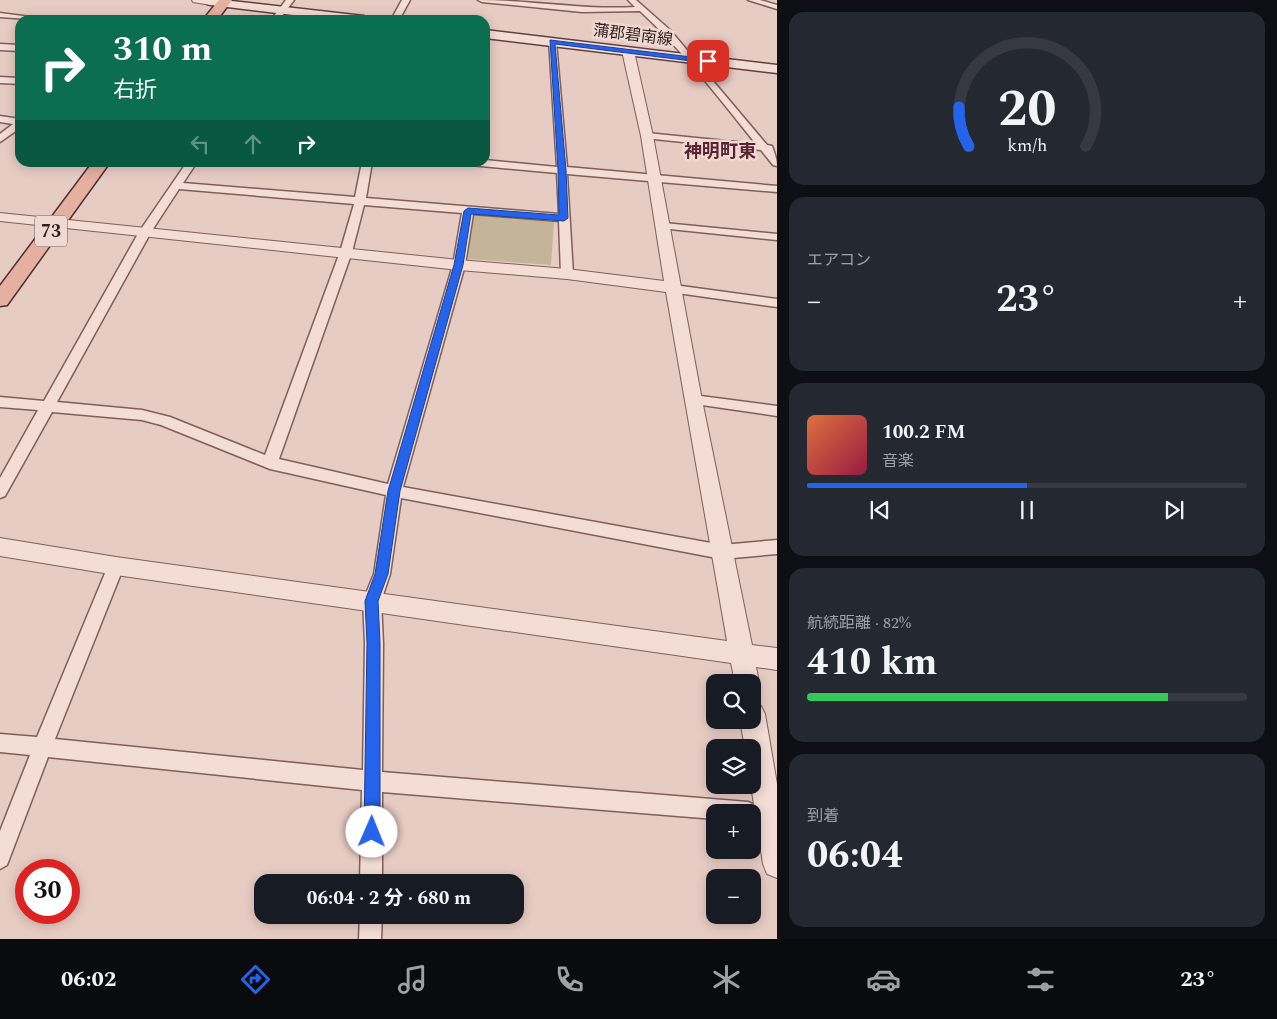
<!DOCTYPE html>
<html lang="ja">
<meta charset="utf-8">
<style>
:root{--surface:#171b24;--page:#242831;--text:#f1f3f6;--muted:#9ea1a6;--line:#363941;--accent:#2563eb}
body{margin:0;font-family:Spectral,"Noto Sans JP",serif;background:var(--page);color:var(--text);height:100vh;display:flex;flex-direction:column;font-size:19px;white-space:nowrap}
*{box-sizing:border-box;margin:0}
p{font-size:16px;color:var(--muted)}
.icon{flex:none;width:28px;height:28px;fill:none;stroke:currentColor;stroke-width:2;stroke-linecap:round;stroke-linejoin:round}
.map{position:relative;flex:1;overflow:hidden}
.side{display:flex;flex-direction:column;gap:12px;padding:12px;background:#0d0f14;width:500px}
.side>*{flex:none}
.banner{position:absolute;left:15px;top:15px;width:475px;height:152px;border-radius:15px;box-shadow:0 2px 12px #0003;background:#0b6e4f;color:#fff;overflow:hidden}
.tools{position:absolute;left:706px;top:674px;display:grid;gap:10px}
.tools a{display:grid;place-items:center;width:55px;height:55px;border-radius:10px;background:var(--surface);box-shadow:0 2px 12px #0003;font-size:25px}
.speed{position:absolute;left:15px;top:859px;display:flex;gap:10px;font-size:25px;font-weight:700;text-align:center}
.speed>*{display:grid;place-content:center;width:65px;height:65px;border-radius:50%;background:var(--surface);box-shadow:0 2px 12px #0003;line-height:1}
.speed .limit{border:8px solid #d22;background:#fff;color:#111}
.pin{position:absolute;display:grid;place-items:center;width:42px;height:42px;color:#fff;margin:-21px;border-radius:10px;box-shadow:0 2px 8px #0006}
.me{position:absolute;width:55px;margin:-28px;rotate:1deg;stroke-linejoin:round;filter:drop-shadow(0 0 4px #0008)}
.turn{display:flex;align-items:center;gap:18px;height:105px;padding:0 15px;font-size:22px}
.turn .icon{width:65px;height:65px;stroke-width:2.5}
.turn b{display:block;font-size:35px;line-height:42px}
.lanes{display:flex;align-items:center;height:48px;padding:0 15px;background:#0003;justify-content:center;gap:25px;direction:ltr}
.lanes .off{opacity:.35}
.big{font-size:38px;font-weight:700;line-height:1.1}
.side .widget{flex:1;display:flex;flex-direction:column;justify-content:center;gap:8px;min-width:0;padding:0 18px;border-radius:15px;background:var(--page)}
.side .dial{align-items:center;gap:0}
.dial svg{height:130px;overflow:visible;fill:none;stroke:var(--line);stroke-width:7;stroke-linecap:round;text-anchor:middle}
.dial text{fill:var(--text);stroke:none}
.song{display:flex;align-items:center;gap:15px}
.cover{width:60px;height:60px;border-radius:8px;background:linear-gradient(135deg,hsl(20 70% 55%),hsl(340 70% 35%))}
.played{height:5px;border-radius:2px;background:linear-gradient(90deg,var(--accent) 50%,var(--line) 50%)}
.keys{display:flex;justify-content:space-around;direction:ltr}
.heat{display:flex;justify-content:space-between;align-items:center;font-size:28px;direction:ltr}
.charge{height:8px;border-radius:4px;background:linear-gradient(90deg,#34c759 82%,var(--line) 0)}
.trip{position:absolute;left:254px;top:874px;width:270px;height:50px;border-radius:15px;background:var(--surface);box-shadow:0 2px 12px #0003;font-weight:700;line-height:50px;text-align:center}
.menu{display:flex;height:80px;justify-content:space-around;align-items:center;background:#090b0e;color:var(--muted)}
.menu .icon{width:35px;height:35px}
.menu .current{color:var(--accent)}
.menu b{font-size:22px;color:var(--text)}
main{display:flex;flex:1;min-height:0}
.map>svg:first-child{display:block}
.green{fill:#c4b599}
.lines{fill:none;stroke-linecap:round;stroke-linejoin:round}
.minor-casing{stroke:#7f5f5c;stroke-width:3}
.tertiary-casing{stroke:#7f5f5c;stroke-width:2}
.secondary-casing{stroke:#614140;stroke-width:3}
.primary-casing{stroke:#4d3030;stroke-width:3}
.minor{fill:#f3ddd5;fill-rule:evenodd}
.tertiary{fill:#f3ddd5;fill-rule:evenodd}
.secondary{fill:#f3ddd5;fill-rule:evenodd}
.primary{fill:#e6b0a0;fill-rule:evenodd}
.route{fill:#2563eb;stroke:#184099}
.labels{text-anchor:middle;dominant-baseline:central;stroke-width:5;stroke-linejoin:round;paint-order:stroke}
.far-street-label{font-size:16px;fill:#311f1e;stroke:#f0d9d2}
.far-quarter-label{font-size:18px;font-weight:bold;fill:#582431;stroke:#f0d9d2}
.shield{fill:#f0d9d2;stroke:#6a5754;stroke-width:1}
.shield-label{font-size:18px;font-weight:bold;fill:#311f1e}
</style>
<main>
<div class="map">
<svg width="777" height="939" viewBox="0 0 777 939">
<rect width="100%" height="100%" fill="#e7ccc3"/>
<path class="green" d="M 471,215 L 554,222 L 551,265 L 468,259 Z"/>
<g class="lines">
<g class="minor-casing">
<g id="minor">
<path d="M 286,0 L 294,0 L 279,20 L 271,20 Z"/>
<path d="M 402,0 L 410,0 L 399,20 L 391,20 Z"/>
<path d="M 478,0 C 531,0 582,10 635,7 L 628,0 L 636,0 L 670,30 L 767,145 L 772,146 C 774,152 777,158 777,166 L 773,165 L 761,150 L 644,138 L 642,136 L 647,133 L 756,144 C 719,98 683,51 640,11 L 582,12 L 482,2 Z"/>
<path d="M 748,0 L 760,0 L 777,5 L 777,9 Z"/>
<path d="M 0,13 L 38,18 L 42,20 L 0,17 Z"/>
<path d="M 549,40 L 556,42 L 567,167 L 777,186 L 777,192 L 567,174 L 573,274 L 567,278 L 561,274 L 559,221 L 473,214 L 465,265 L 403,487 L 722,545 L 777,540 L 777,554 L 722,559 L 401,498 L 390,574 L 381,601 L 383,643 L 382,772 L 748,802 L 755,805 L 758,812 L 755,819 L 752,820 L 752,812 L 715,812 L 715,819 L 382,792 L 382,882 L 360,882 L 362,790 L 48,757 L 7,865 L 0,869 L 0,831 L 30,755 L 0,752 L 0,734 L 37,737 L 108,566 L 110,561 L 116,559 L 122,561 L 124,566 L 55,739 L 363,770 L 365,643 L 363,601 L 374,574 L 386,495 L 270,469 L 161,425 L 142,420 L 52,412 L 5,496 L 0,498 L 0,478 L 38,410 L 0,407 L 0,397 L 44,401 L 139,232 L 187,162 L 197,162 L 183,183 L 355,197 L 362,162 L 372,162 L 366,198 L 559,214 L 557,173 L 470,165 L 465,162 L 485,162 L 485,160 L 557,167 ZM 179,189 L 354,204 L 340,252 L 265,455 L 170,417 L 142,410 L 57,402 L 151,232 ZM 364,205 L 462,213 L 453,265 L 388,484 L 279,459 L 352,252 Z"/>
<path d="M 0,44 L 20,45 L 20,51 L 0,50 Z"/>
<path d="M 0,77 L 20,78 L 20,84 L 0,83 Z"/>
<path d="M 0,116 L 20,119 L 20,128 L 0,142 L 0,134 L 13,124 L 0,122 Z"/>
<path d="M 664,223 L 777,234 L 777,240 L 660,228 L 658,226 L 660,224 Z"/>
<path d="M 674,285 L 777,299 L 777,307 L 670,292 L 668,289 L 670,286 Z"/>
<path d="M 693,395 L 777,406 L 777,416 L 688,403 L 686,400 L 688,397 Z"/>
<path d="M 360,915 L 382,915 L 381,939 L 359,939 Z"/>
</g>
</g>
<g class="tertiary-casing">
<g id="tertiary">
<path d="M 192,0 L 215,0 L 216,2 L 211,5 L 193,2 Z"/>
<path d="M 628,48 L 634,51 L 653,136 L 702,400 L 752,645 L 777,648 L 777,670 L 756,667 L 759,682 L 756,690 L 752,691 L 752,682 L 735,682 L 731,663 L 116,575 L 0,556 L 0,538 L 116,557 L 727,641 L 666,292 L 567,279 L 459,270 L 0,221 L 0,213 L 459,260 L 567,269 L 664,281 L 641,136 L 622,51 Z"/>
<path d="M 752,702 L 761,706 L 765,714 L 777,784 L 777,878 L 767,874 L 763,864 L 751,785 L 752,785 L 752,748 L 745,748 L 740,720 L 752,720 Z"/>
</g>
</g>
<g class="secondary-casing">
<g id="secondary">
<path d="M 207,0 L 223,0 L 364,16 L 370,20 L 334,20 L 211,5 L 207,4 L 205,2 Z"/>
<path d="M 485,30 L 777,65 L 777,73 L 485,38 Z"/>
</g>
</g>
<g class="primary-casing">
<g id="primary">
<path d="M 219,0 L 232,0 L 217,20 L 203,20 Z"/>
<path d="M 93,162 L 110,162 L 7,305 L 0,306 L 0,286 Z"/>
</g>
</g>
<use href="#minor" class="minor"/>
<use href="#tertiary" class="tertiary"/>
<use href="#secondary" class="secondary"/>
<use href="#primary" class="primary"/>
</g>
<path class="route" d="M 550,40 L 708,59 L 711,61 L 708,63 L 555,44 L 566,170 L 568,218 L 564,221 L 471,214 L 463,265 L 400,491 L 388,574 L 378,601 L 380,643 L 380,832 L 378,837 L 372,840 L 366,837 L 364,832 L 367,643 L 365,601 L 375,574 L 388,491 L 454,265 L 464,211 L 468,208 L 559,215 L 558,170 Z"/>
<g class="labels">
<g class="far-street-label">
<text transform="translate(633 35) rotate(7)">蒲郡碧南線</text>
</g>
<g class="far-quarter-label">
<text x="720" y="151">神明町東</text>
</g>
<rect class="shield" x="35" y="215.5" width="32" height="31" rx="4"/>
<g class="shield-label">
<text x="51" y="231">73</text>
</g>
</g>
</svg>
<div class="tools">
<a><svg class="icon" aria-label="search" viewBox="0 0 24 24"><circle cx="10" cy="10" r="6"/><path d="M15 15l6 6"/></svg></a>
<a><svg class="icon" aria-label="layers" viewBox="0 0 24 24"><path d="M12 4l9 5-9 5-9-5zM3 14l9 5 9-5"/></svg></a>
<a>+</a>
<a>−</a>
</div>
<div class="speed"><div class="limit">30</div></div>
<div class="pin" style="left:708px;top:61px;background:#d93025"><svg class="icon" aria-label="arrive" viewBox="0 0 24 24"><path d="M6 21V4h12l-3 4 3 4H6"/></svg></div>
<svg class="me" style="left:372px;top:832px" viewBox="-20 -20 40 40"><circle r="19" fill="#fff"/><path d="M0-13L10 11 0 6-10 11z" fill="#2563eb"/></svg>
<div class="trip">06:04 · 2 分 · 680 m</div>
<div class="banner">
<div class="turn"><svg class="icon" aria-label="right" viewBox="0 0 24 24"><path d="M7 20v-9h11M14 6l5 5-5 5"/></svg><div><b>310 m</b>右折</div></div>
<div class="lanes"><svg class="icon off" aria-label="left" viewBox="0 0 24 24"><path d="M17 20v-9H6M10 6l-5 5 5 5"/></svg><svg class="icon off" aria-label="ahead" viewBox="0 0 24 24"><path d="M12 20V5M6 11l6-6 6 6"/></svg><svg class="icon" aria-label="right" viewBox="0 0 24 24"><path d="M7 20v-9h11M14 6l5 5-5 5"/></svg></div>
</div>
</div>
<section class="side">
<div class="widget dial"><svg viewBox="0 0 100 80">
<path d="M14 69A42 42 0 1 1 86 69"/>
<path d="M14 69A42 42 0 0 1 8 45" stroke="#2563eb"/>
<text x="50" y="56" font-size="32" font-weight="700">20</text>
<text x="50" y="72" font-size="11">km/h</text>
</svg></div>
<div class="widget"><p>エアコン</p>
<div class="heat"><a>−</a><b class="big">23°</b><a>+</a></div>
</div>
<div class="widget">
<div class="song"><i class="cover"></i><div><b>100.2 FM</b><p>音楽</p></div></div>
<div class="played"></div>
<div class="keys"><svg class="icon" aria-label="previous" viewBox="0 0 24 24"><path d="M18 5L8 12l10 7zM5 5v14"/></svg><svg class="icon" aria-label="pause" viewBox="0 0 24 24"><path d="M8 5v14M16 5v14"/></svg><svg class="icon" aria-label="next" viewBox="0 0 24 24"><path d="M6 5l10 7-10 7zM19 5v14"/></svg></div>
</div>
<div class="widget"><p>航続距離 · 82%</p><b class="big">410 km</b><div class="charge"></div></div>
<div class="widget"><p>到着</p><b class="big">06:04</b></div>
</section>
</main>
<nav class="menu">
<b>06:02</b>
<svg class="icon current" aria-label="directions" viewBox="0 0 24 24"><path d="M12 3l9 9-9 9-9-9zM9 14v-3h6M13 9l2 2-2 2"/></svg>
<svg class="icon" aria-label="music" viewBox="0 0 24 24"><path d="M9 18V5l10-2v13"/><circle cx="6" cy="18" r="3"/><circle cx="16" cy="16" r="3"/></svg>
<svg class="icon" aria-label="phone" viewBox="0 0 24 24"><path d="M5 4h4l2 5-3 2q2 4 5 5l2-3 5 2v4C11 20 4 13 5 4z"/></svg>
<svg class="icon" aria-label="climate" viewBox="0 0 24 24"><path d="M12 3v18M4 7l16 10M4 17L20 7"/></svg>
<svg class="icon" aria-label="car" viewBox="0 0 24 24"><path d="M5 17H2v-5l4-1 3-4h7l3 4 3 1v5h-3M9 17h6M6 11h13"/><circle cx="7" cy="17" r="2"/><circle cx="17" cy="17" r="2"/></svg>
<svg class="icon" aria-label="filters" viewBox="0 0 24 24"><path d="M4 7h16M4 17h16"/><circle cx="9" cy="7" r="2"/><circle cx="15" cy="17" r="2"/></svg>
<b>23°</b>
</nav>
